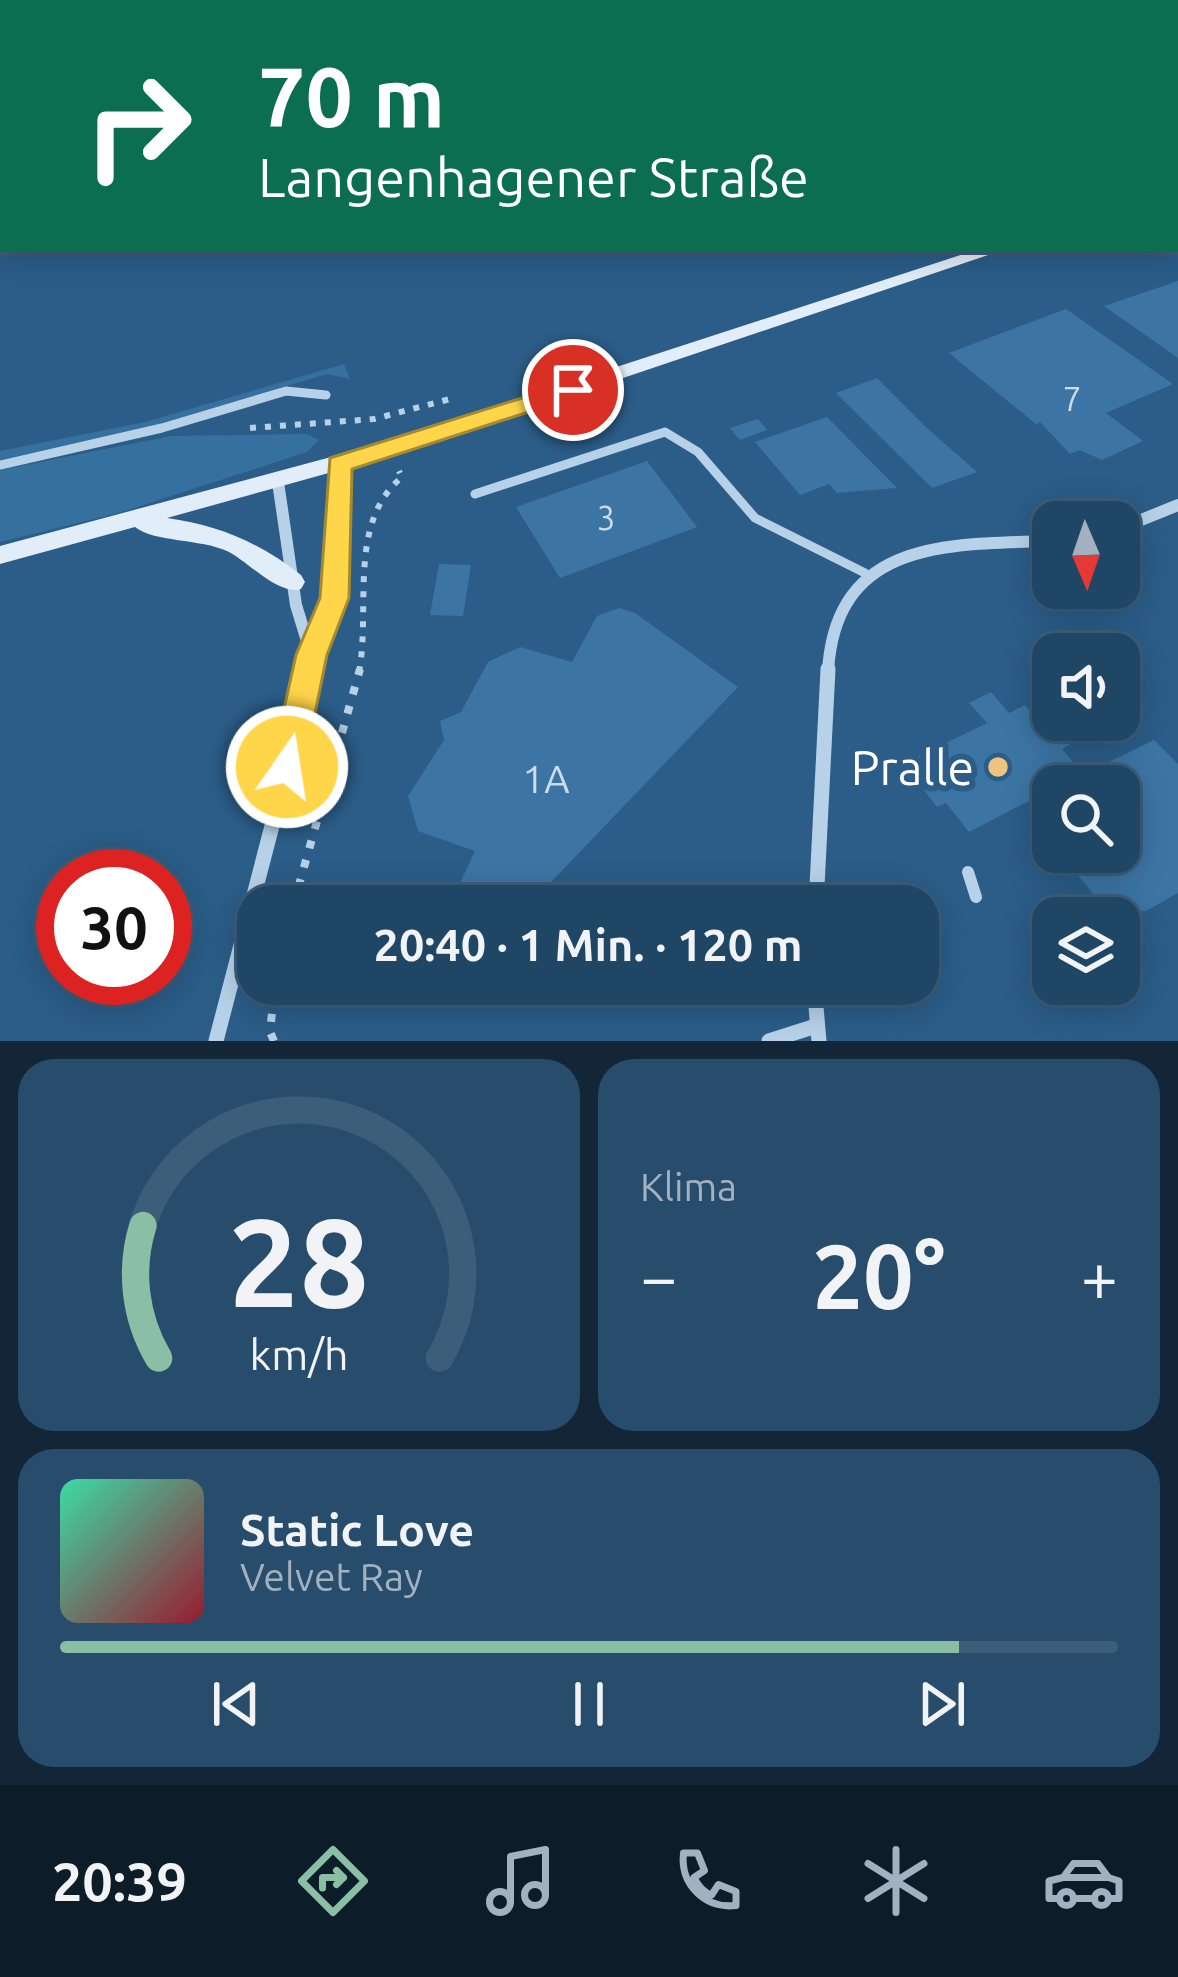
<!DOCTYPE html>
<html lang="de">
<meta charset="utf-8">
<style>
:root{--surface:#204666;--page:#284d6c;--text:#f1f3f6;--muted:#a2b1bf;--line:#3d5e7a;--accent:#8abfa5}
body{margin:0;font-family:Ubuntu,sans-serif;background:var(--page);color:var(--text);height:100vh;display:flex;flex-direction:column;font-size:45px;white-space:nowrap}
*{box-sizing:border-box;margin:0}
p{font-size:39px;color:var(--muted)}
.icon{flex:none;width:66px;height:66px;fill:none;stroke:currentColor;stroke-width:2;stroke-linecap:round;stroke-linejoin:round}
.map{position:relative;height:1041px;overflow:hidden}
.side{display:flex;flex-direction:column;gap:18px;padding:18px;background:#122638;flex:1}
.side>*{flex:none}
.guide{position:absolute;left:0px;top:0px;width:1179px;height:252px;box-shadow:0 6px 30px #0003,0 0 0 3px var(--line);background:#0b6e4f;color:#fff;overflow:hidden}
.needle{width:78px;rotate:178deg}
.tools{position:absolute;left:1032px;top:501px;display:grid;gap:24px}
.tools a{display:grid;place-items:center;width:108px;height:108px;border-radius:24px;background:var(--surface);box-shadow:0 6px 30px #0003,0 0 0 3px var(--line);font-size:60px}
.speed{position:absolute;left:36px;top:849px;display:flex;gap:24px;font-size:60px;font-weight:700;text-align:center}
.speed>*{display:grid;place-content:center;width:156px;height:156px;border-radius:50%;background:var(--surface);box-shadow:0 6px 30px #0003,0 0 0 3px var(--line);line-height:1}
.speed .limit{border:18px solid #d22;background:#fff;color:#111}
.pin{position:absolute;display:grid;place-items:center;width:102px;height:102px;color:#fff;margin:-51px;border:6px solid #fff;border-radius:50%;box-shadow:0 3px 12px #0007}
.me{position:absolute;width:132px;margin:-66px;rotate:13deg;stroke-linejoin:round;filter:drop-shadow(0 0 9px #0008)}
.turn{display:flex;align-items:center;gap:42px;height:252px;padding:0 60px;font-size:54px}
.turn .icon{width:156px;height:156px;stroke-width:2.5}
.turn b{display:block;font-size:84px;line-height:102px}
.big{font-size:90px;font-weight:600;line-height:1.1}
.side .card{flex:1;display:flex;flex-direction:column;justify-content:center;gap:18px;min-width:0;padding:0 42px;border-radius:36px;background:var(--page)}
.side .dial{align-items:center;gap:0}
.dial svg{height:312px;overflow:visible;fill:none;stroke:var(--line);stroke-width:7;stroke-linecap:round;text-anchor:middle}
.dial text{fill:var(--text);stroke:none}
.song{display:flex;align-items:center;gap:36px}
.cover{width:144px;height:144px;border-radius:18px;background:linear-gradient(135deg,hsl(160 70% 55%),hsl(350 70% 35%))}
.played{height:12px;border-radius:6px;background:linear-gradient(90deg,var(--accent) 85%,var(--line) 85%)}
.keys{display:flex;justify-content:space-around;direction:ltr}
.heat{display:flex;justify-content:space-between;align-items:center;font-size:66px;direction:ltr}
.side .tiles{flex:1;display:grid;gap:18px;grid-template-columns:1fr 1fr}
.card:last-child{grid-column:span 2}
.trip{position:absolute;left:237px;top:885px;width:702px;height:120px;border-radius:36px;background:var(--surface);box-shadow:0 6px 30px #0003,0 0 0 3px var(--line);font-weight:600;line-height:120px;text-align:center}
.tabs{display:flex;height:192px;justify-content:space-around;align-items:center;background:#0d1c29;color:var(--muted)}
.tabs .icon{width:84px;height:84px}
.tabs .active{color:var(--accent)}
.tabs b{font-size:54px;color:var(--text)}
.map>svg:first-child{display:block}
.green{fill:#36709f}
.building{fill:#3c75a4}
.lines{fill:none;stroke-linecap:round;stroke-linejoin:round}
.path-far2{stroke:#b7d2e8;stroke-width:3;stroke-dasharray:3 6;stroke-linecap:butt}
.path-far1{stroke:#b7d2e8;stroke-width:6;stroke-dasharray:6 9;stroke-linecap:butt}
.path{stroke:#b7d2e8;stroke-width:8;stroke-dasharray:8 12;stroke-linecap:butt}
.lane-far1{stroke:#b7d2e8;stroke-width:9}
.lane{stroke:#b7d2e8;stroke-width:12}
.street-far2{stroke:#b7d2e8;stroke-width:8}
.street-far1{stroke:#b7d2e8;stroke-width:12}
.street{stroke:#b7d2e8;stroke-width:15}
.secondary{fill:#e1edf8;fill-rule:evenodd}
.route{fill:#ffd54a;stroke:#a68a30;stroke-width:3}
.poi-dot{fill:#eec37f;stroke:#2b5d88;stroke-width:4.5}
.labels{text-anchor:middle;dominant-baseline:central;stroke-width:12;stroke-linejoin:round;paint-order:stroke}
.number-label{font-size:33px;fill:#cedce8}
.near-number-label{font-size:39px;fill:#cedce8}
.near-poi-label{font-size:48px;fill:#fff;stroke:#2b5d88;text-anchor:end}
</style>
<div class="map">
<svg width="1178" height="1041" viewBox="0 0 1178 1041">
<rect width="100%" height="100%" fill="#2b5d88"/>
<g class="green">
<path d="M 344,364 L 350,379 L 327,374 L 151,427 L 0,460 L 0,451 L 145,422 Z"/>
<path d="M 307,434 L 319,440 L 307,452 L 119,513 L 0,542 L 0,470 L 171,436 Z"/>
</g>
<g class="building">
<path d="M 1178,281 L 1178,358 L 1104,306 Z"/>
<path d="M 1066,309 L 1173,384 L 1106,413 L 1143,441 L 1102,460 L 1080,450 L 1070,454 L 1040,422 L 1037,425 L 949,353 Z"/>
<path d="M 877,378 L 927,428 L 977,472 L 932,488 L 836,393 Z"/>
<path d="M 827,417 L 897,488 L 837,493 L 829,484 L 800,495 L 755,442 Z"/>
<path d="M 758,419 L 767,430 L 740,440 L 730,428 Z"/>
<path d="M 647,461 L 697,527 L 560,578 L 516,507 Z"/>
<path d="M 439,564 L 471,565 L 463,616 L 430,615 Z"/>
<path d="M 619,608 L 635,613 L 738,687 L 528,906 L 449,906 L 475,851 L 418,831 L 408,796 L 444,740 L 440,721 L 461,712 L 488,662 L 520,647 L 572,662 L 597,616 Z"/>
<path d="M 991,692 L 1009,713 L 1025,705 L 1042,725 L 1057,729 L 1071,744 L 1062,749 L 1083,774 L 1065,783 L 1067,786 L 1053,786 L 1053,794 L 1050,790 L 969,832 L 946,803 L 937,807 L 924,790 L 933,786 L 913,759 L 987,723 L 969,703 Z"/>
<path d="M 1154,740 L 1178,764 L 1178,893 L 1146,911 L 1107,910 L 1058,852 L 1119,852 L 1119,784 L 1103,765 Z"/>
<path d="M 918,975 L 925,996 L 902,998 L 898,984 L 918,984 Z"/>
</g>
<g class="lines">
<g class="path-far2">
<path d="M 1016,0 L 1088,3"/>
<path d="M 0,44 L 3,39"/>
<path d="M 0,113 L 3,108"/>
<path d="M 1,151 L 3,145"/>
</g>
<g class="path-far1">
<path d="M 250,428 L 374,419 L 450,399"/>
<path d="M 359,672 C 371,608 347,523 402,477 L 399,471"/>
</g>
<g class="path">
<path d="M 293,906 L 360,669"/>
<path d="M 274,1041 L 270,1032 L 275,984"/>
</g>
<g class="lane-far1">
<path d="M 0,465 L 162,428 L 286,391 L 326,395"/>
<path d="M 475,494 L 665,432 L 698,452 L 755,518 L 865,573"/>
<path d="M 1119,666 L 1132,660"/>
</g>
<path class="lane" d="M 968,872 L 976,897"/>
<path class="street-far2" d="M 862,0 L 936,3"/>
<g class="street-far1">
<path d="M 278,482 L 296,605 L 311,654"/>
<path d="M 1119,529 L 1178,505"/>
<path d="M 308,672 L 334,598 L 339,464"/>
<path d="M 828,672 C 835,538 951,544 1053,541"/>
</g>
<g class="street">
<path d="M 816,906 L 828,669"/>
<path d="M 814,984 L 819,1041"/>
<path d="M 216,1041 L 297,730 L 308,669"/>
<path d="M 769,1041 L 816,1026"/>
</g>
<g class="secondary">
<path d="M 1178,183 L 1178,193 L 1176,194 L 1176,184 Z"/>
<path d="M 979,249 L 1006,249 L 397,454 L 167,518 C 219,525 260,543 301,575 L 305,582 L 301,589 C 278,596 248,561 227,551 C 201,539 153,542 135,527 L 0,564 L 0,546 L 383,443 Z"/>
</g>
</g>
<path class="route" d="M 573,382 L 581,385 L 581,395 L 352,469 L 349,598 L 327,655 L 304,767 L 299,777 L 287,782 L 276,777 L 271,767 L 296,655 L 320,598 L 330,458 Z"/>
<circle class="poi-dot" cx="998" cy="767" r="12"/>
<g class="labels">
<g class="number-label">
<text x="1072" y="398">7</text>
<text x="606" y="517">3</text>
</g>
<g class="near-number-label">
<text x="546" y="778">1A</text>
</g>
<g class="near-poi-label">
<text x="974" y="767">Pralle</text>
</g>
</g>
</svg>
<div class="tools">
<a><svg class="needle" viewBox="-14 -14 28 28"><path d="M0-13l5 13h-10z" fill="#e53935"/><path d="M0 13l5-13h-10z" fill="#a2b1bf"/></svg></a>
<a><svg class="icon" aria-label="sound" viewBox="0 0 24 24"><path d="M4 9h4l5-4v14l-5-4H4zM17 9q2 3 0 6"/></svg></a>
<a><svg class="icon" aria-label="search" viewBox="0 0 24 24"><circle cx="10" cy="10" r="6"/><path d="M15 15l6 6"/></svg></a>
<a><svg class="icon" aria-label="layers" viewBox="0 0 24 24"><path d="M12 4l9 5-9 5-9-5zM3 14l9 5 9-5"/></svg></a>
</div>
<div class="speed"><div class="limit">30</div></div>
<div class="pin" style="left:573px;top:390px;background:#d93025"><svg class="icon" aria-label="arrive" viewBox="0 0 24 24"><path d="M6 21V4h12l-3 4 3 4H6"/></svg></div>
<svg class="me" style="left:287px;top:767px" viewBox="-20 -20 40 40"><circle r="17" fill="#ffd54a" stroke="#fff" stroke-width="3"/><path d="M0-11L8 9 0 5-8 9z" fill="#fff"/></svg>
<div class="trip">20:40 · 1 Min. · 120 m</div>
<div class="guide">
<div class="turn"><svg class="icon" aria-label="right" viewBox="0 0 24 24"><path d="M7 20v-9h11M14 6l5 5-5 5"/></svg><div><b>70 m</b>Langenhagener Straße</div></div>
</div>
</div>
<section class="side">
<div class="tiles">
<div class="card dial"><svg viewBox="0 0 100 80">
<path d="M14 69A42 42 0 1 1 86 69"/>
<path d="M14 69A42 42 0 0 1 10 35" stroke="#8abfa5"/>
<text x="50" y="56" font-size="32" font-weight="700">28</text>
<text x="50" y="72" font-size="11">km/h</text>
</svg></div>
<div class="card"><p>Klima</p>
<div class="heat"><a>−</a><b class="big">20°</b><a>+</a></div>
</div>
<div class="card">
<div class="song"><i class="cover"></i><div><b>Static Love</b><p>Velvet Ray</p></div></div>
<div class="played"></div>
<div class="keys"><svg class="icon" aria-label="previous" viewBox="0 0 24 24"><path d="M18 5L8 12l10 7zM5 5v14"/></svg><svg class="icon" aria-label="pause" viewBox="0 0 24 24"><path d="M8 5v14M16 5v14"/></svg><svg class="icon" aria-label="next" viewBox="0 0 24 24"><path d="M6 5l10 7-10 7zM19 5v14"/></svg></div>
</div>
</div>
</section>
<nav class="tabs">
<b>20:39</b>
<svg class="icon active" aria-label="directions" viewBox="0 0 24 24"><path d="M12 3l9 9-9 9-9-9zM9 14v-3h6M13 9l2 2-2 2"/></svg>
<svg class="icon" aria-label="music" viewBox="0 0 24 24"><path d="M9 18V5l10-2v13"/><circle cx="6" cy="18" r="3"/><circle cx="16" cy="16" r="3"/></svg>
<svg class="icon" aria-label="phone" viewBox="0 0 24 24"><path d="M5 4h4l2 5-3 2q2 4 5 5l2-3 5 2v4C11 20 4 13 5 4z"/></svg>
<svg class="icon" aria-label="climate" viewBox="0 0 24 24"><path d="M12 3v18M4 7l16 10M4 17L20 7"/></svg>
<svg class="icon" aria-label="car" viewBox="0 0 24 24"><path d="M5 17H2v-5l4-1 3-4h7l3 4 3 1v5h-3M9 17h6M6 11h13"/><circle cx="7" cy="17" r="2"/><circle cx="17" cy="17" r="2"/></svg>
</nav>
